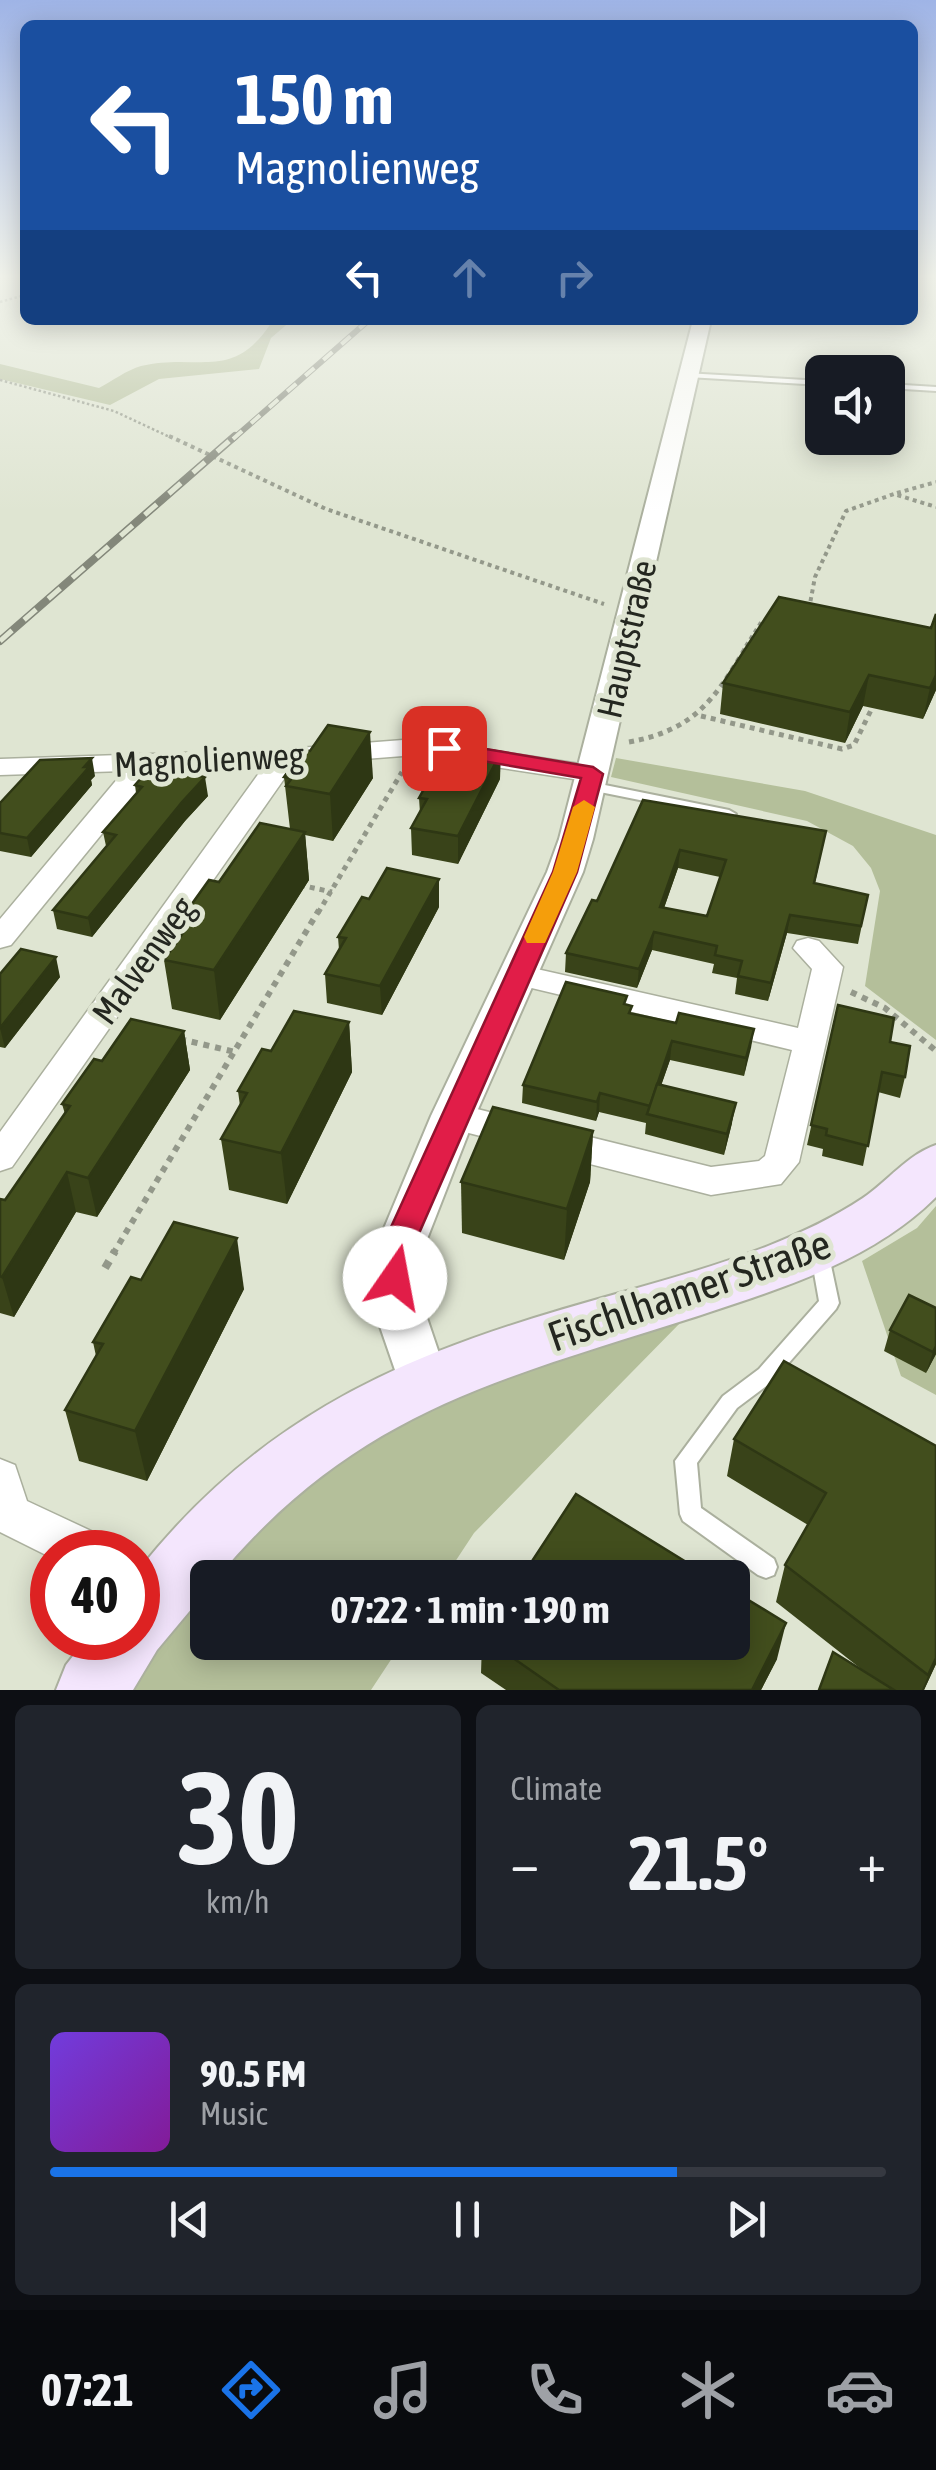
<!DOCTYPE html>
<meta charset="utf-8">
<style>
:root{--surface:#171b24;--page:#20242c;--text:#f1f3f6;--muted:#9ea1a6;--line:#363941;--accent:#1a73e8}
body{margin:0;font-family:"Asap Condensed",sans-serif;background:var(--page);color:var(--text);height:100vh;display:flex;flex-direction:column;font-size:38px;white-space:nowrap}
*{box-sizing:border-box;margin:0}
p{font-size:32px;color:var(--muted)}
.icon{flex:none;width:55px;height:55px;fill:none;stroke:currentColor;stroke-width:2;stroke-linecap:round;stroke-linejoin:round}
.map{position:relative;height:1690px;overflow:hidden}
.details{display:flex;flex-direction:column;gap:15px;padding:15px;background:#0d0f14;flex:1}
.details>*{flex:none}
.top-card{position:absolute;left:20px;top:20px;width:898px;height:305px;border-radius:15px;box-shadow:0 5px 25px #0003;background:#1a4fa0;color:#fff;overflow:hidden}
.fabs{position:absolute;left:805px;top:355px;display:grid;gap:20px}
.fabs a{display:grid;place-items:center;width:100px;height:100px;border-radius:15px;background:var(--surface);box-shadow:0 5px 25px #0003;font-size:50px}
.speed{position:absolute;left:30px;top:1530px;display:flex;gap:20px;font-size:50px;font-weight:700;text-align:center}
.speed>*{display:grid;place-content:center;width:130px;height:130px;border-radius:50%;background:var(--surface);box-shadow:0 5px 25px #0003;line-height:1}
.speed .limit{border:15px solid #d22;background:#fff;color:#111}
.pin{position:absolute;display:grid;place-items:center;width:85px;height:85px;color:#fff;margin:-42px;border-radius:20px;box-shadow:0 5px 15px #0006}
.me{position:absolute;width:110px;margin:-55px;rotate:12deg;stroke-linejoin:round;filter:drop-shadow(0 0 8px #0008)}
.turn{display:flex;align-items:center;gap:35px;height:210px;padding:0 50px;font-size:45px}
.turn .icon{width:130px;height:130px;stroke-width:2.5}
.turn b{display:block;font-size:70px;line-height:85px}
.lanes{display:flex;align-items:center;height:95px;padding:0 50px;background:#0003;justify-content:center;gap:50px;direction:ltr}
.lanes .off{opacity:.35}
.big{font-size:75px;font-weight:700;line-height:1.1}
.details .tile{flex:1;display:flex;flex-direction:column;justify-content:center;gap:15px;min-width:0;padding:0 35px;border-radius:15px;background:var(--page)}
.details .dial{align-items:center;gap:0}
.dial b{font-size:130px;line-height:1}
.song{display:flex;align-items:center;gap:30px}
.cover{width:120px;height:120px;border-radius:15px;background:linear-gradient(135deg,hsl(260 70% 55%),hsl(290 70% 35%))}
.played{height:10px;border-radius:5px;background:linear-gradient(90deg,var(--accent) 75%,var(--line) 75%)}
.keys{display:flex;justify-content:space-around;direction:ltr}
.heat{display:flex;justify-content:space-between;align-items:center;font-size:55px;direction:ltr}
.details .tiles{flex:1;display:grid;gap:15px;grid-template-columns:1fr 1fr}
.tile:last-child{grid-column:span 2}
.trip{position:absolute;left:190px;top:1560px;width:560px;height:100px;border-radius:15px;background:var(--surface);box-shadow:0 5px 25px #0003;font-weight:700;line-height:100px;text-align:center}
.tab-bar{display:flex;height:160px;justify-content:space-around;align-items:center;background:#090b0e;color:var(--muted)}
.tab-bar .icon{width:70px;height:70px}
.tab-bar .on{color:var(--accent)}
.tab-bar b{font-size:45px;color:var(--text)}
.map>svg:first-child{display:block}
.green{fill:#b4bf9a}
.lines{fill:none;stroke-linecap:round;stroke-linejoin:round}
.service-casing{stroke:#abb09e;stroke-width:4}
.minor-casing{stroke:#abb09e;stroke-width:3}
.tertiary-casing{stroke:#abb09e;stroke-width:4}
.secondary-casing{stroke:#abb09e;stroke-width:4}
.path-far4{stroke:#93988a;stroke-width:2.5;stroke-dasharray:2.5 2.5;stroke-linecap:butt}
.path-far3{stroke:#93988a;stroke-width:4;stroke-dasharray:4 4;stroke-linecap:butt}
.path-far2{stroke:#93988a;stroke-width:5;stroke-dasharray:5 5;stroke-linecap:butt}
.path-far1{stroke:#93988a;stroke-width:6;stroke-dasharray:6 6;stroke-linecap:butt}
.path{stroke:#93988a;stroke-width:8;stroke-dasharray:8 8;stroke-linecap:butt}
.service{fill:#fff;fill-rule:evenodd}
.minor{fill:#fff;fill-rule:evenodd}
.tertiary{fill:#fff;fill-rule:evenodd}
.secondary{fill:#f4e6fd;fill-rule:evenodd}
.rail-far1-casing{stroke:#83877a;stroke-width:6}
.rail-casing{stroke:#83877a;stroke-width:8}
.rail-far1{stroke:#dfe5d2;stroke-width:4;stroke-dasharray:12;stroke-linecap:butt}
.rail{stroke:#dfe5d2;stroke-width:5;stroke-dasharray:16;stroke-linecap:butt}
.wall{fill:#394319;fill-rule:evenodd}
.shaded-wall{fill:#2e3714}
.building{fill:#424e1d;stroke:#2e3714;stroke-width:2.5;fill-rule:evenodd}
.route{fill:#e11d48;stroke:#92132f;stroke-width:2.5}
.slow{fill:#f59e0b}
.labels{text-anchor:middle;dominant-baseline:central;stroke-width:10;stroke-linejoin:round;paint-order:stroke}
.street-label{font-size:35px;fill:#242720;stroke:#dfe5d2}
.near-street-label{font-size:42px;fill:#242720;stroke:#dfe5d2}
</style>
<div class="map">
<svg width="936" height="1690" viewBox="0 0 936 1690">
<rect width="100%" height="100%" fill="#dfe5d2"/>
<g class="green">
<path d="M 273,320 L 292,320 L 271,338 L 259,369 L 159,379 L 110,405 L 0,379 L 0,364 L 99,388 C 112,381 127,370 141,366 C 199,352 233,384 273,320 Z"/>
<path d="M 616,758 L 805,791 L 936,835 L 936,1040 L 865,986 L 880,891 L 871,868 L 853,846 L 807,821 L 611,777 Z"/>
<path d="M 936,1206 L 936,1395 L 901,1376 L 862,1261 L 917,1228 Z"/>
<path d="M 684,1319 L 474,1533 L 445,1577 L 208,1578 L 208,1642 L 402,1643 L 371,1690 L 115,1690 L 270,1500 L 427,1401 Z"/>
</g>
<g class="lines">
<g class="service-casing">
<g id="service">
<path d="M 685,373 L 822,381 L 822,385 L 688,377 L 685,377 Z"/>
<path d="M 888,384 L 936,387 L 936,391 L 888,388 Z"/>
<path d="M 590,782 L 729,810 L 736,814 L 729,818 L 585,789 L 583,786 Z"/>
<path d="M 820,1248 L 827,1251 L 829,1256 L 839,1303 L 836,1309 L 773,1381 L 737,1408 L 697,1463 L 701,1508 L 774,1559 L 777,1567 L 774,1575 L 766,1578 L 758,1575 L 683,1521 L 680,1514 L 675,1461 L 723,1396 L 759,1369 L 819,1301 L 811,1256 L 813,1251 Z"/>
</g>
</g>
<g class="minor-casing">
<g id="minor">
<path d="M 416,739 L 593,766 L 606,774 L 593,782 L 416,755 L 287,765 L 284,779 L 12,1167 L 0,1171 L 0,1132 L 262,769 L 262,766 L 150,770 L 141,786 L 11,945 L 0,948 L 0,919 L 124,771 L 0,775 L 0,759 L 273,750 Z"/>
<path d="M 808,938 L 819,941 L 843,967 L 799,1162 L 781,1184 L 711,1195 L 453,1129 L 441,1125 L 436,1116 L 441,1107 L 453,1103 L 711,1167 L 759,1161 L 765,1156 L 792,1050 L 519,985 L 508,982 L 504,975 L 508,968 L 519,965 L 798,1028 L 812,969 L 793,948 L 797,941 Z"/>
<path d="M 0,1459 L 15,1465 L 27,1501 L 104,1537 L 110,1552 L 52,1552 L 52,1558 L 0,1532 Z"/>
</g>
</g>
<g class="tertiary-casing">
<path id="tertiary" d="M 693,320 L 711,320 L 593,839 L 583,872 L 475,1116 L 420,1257 L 425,1312 L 449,1383 L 441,1399 L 423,1406 L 405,1399 L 375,1312 L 372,1257 L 431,1116 L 547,872 L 559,839 Z"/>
</g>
<g class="secondary-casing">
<path id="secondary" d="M 936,1145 L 936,1197 C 873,1260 783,1288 701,1315 C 503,1379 357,1409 217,1578 L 208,1578 L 208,1589 L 157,1650 L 133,1690 L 56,1690 L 66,1665 L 87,1638 L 138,1638 L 138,1571 C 252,1427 384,1362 557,1311 C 627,1290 699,1273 768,1246 C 801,1233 833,1218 863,1198 C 888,1181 907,1155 936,1145 Z"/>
</g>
<g class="path-far4">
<path d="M 0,302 L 25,295"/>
<path d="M 0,380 L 114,411 L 174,439"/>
</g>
<g class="path-far3">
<path d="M 169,436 L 326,509 L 604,604"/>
<path d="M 897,493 L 936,482"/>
<path d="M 809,609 L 815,577 L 846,511 L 894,494 L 936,507"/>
<path d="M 746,646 L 762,621"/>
</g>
<g class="path-far2">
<path d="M 701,716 L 842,749 L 854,745 L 874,704"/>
<path d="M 629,742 C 695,730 715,699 748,644"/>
<path d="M 300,885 L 332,892"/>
<path d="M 318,913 L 402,772"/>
</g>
<g class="path-far1">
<path d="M 851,992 L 885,1008 L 936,1051"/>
<path d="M 180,1039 L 235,1052"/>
<path d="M 113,1254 L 319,910"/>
</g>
<path class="path" d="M 105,1268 L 115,1251"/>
<use href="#service" class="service"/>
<use href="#minor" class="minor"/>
<use href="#tertiary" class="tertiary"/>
<use href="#secondary" class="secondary"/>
<g class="rail-far1-casing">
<path id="rail-far1" d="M 233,439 L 369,320"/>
</g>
<g class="rail-casing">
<path id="rail" d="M 0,641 L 235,436"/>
</g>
<use href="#rail-far1" class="rail-far1"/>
<use href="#rail" class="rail"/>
</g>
<g class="wall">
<path d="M 936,614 L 936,690 L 923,719 L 863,706 L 845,743 L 720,714 L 723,683 L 931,628 Z"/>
<path d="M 186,768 L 187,774 L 208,796 L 185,821 L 92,937 L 57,929 L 53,910 L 106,846 L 103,832 L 136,793 L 135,785 Z"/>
<path d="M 95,776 L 91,780 L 92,785 L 31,857 L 0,851 L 0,803 Z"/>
<path d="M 284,777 L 373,778 L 333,841 L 305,835 L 309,880 L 220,1020 L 172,1009 L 164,960 L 186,929 L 184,915 L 219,882 L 290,829 Z"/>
<path d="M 500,779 L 458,864 L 412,855 L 411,828 L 420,813 L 419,798 Z"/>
<path d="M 643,800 L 826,831 L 815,883 L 868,895 L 858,944 L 787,933 L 768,1001 L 735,994 L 737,978 L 712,973 L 714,964 L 652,950 L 637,988 L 565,972 L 566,953 L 597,901 ZM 678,868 L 720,877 L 707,916 L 664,908 Z"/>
<path d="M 439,907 L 382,1015 L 327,1003 L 325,974 L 339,950 L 338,937 Z"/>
<path d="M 0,974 L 60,977 L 5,1048 L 0,1047 Z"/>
<path d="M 627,1005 L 631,1013 L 676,1023 L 754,1029 L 744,1076 L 670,1060 L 661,1085 L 732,1123 L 724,1155 L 645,1134 L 646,1123 L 599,1112 L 596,1121 L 522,1103 L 523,1085 Z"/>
<path d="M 838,1005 L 890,1042 L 905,1077 L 900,1098 L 878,1092 L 863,1166 L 822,1156 L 823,1149 L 807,1145 Z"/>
<path d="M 349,1022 L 352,1072 L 287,1204 L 229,1190 L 221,1139 L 240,1106 L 238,1091 L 271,1051 Z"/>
<path d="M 184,1031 L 190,1070 L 97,1217 L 76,1212 L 14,1317 L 0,1313 L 0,1199 L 5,1200 L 65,1114 L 62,1104 L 102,1061 Z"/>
<path d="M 593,1131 L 590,1182 L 564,1260 L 462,1233 L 461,1182 Z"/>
<path d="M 141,1280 L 244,1289 L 147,1481 L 79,1461 L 65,1410 L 96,1356 L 93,1342 Z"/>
<path d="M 936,1308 L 936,1354 L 926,1373 L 884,1351 L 890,1330 Z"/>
<path d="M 734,1439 L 936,1446 L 936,1664 L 924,1690 L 819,1690 L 865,1672 L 776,1602 L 785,1565 L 808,1525 L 727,1476 Z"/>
<path d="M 482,1642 L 732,1642 L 777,1659 L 761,1690 L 506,1690 L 481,1673 Z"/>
</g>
<g class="shaded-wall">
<path d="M 869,675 L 863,706 L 845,743 L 850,712 Z"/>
<path d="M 936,675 L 936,690 L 923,719 L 930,688 Z"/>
<path d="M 370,732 L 373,778 L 333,841 L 330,794 Z"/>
<path d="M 501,752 L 500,779 L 458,864 L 458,836 Z"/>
<path d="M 92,758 L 95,776 L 91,780 L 92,785 L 31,857 L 27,838 Z"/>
<path d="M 205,777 L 208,796 L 185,821 L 92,937 L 88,918 L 182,802 Z"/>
<path d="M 305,832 L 309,880 L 220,1020 L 214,970 Z"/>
<path d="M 680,850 L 678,868 L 658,925 L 660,907 Z"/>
<path d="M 439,879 L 439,907 L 382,1015 L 380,986 Z"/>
<path d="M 790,915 L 787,933 L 768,1001 L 771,983 Z"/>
<path d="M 654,932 L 652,950 L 637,988 L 639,969 Z"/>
<path d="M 56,957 L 60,977 L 5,1048 L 0,1028 Z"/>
<path d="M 349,1022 L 352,1072 L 287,1204 L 281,1153 Z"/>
<path d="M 754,1029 L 751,1048 L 744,1076 L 746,1058 Z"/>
<path d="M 184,1031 L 190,1070 L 97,1217 L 88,1178 Z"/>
<path d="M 672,1041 L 670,1060 L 651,1115 L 650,1106 Z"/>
<path d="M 600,1093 L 599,1112 L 596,1121 L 597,1102 Z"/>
<path d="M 736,1103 L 732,1123 L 724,1155 L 727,1134 Z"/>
<path d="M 593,1131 L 590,1182 L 564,1260 L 567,1209 Z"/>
<path d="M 67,1172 L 76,1212 L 14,1317 L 2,1277 Z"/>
<path d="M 237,1238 L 244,1289 L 147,1481 L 135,1431 Z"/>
<path d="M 936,1346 L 936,1354 L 926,1373 L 933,1352 Z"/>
<path d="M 786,1623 L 777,1659 L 761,1690 L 752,1690 Z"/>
<path d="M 936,1658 L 936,1664 L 924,1690 L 922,1690 Z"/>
</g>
<g class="building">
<path d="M 779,597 L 931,628 L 936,614 L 936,675 L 930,688 L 869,675 L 850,712 L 723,683 Z"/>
<path d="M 328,725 L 370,732 L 330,794 L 286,786 L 292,778 L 284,777 L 303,750 L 310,751 Z"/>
<path d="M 457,745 L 501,752 L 458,836 L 411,828 L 427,799 L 419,798 L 435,769 L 443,770 Z"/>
<path d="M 92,758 L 84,767 L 89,767 L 27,838 L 0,833 L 0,803 L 40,760 Z"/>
<path d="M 155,762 L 186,768 L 182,773 L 205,777 L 182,802 L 88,918 L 53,910 L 116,835 L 103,832 L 142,787 L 135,785 Z"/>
<path d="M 643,800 L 826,831 L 814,883 L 868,895 L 861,926 L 790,915 L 771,983 L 738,976 L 742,961 L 715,955 L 717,946 L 654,932 L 639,969 L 566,953 L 592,900 L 597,901 ZM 680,850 L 726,860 L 707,916 L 660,907 Z"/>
<path d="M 260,823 L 305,832 L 214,970 L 164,960 L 194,917 L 184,915 L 209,880 L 219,882 Z"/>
<path d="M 387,868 L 439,879 L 380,986 L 325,974 L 346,938 L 338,937 L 362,897 L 369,899 Z"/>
<path d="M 21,949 L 56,957 L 0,1028 L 0,974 Z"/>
<path d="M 566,982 L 627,996 L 624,1004 L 632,1006 L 629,1013 L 676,1023 L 679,1013 L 754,1029 L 746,1058 L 672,1041 L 650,1106 L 600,1093 L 597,1102 L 523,1085 Z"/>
<path d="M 838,1005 L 894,1018 L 890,1042 L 910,1046 L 905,1077 L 882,1072 L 868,1146 L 826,1135 L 827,1129 L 811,1125 Z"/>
<path d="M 294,1011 L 349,1022 L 281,1153 L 221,1139 L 247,1093 L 238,1091 L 262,1049 L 271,1051 Z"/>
<path d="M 131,1019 L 184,1031 L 88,1178 L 67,1172 L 2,1277 L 0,1276 L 0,1199 L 5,1200 L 70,1106 L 62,1104 L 94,1059 L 102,1061 Z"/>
<path d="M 657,1084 L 736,1103 L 727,1134 L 647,1114 Z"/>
<path d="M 493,1107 L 593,1131 L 567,1209 L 461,1182 Z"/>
<path d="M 174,1222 L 237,1238 L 135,1431 L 65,1410 L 103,1344 L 93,1342 L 131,1277 L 141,1280 Z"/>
<path d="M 909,1295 L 936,1308 L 936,1346 L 933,1352 L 890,1330 Z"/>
<path d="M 784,1361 L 936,1446 L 936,1658 L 928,1675 L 785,1565 L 826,1493 L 734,1439 Z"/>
<path d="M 576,1494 L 712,1578 L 521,1578 Z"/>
<path d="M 732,1590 L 786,1623 L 752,1690 L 559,1690 L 490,1642 L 732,1642 Z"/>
<path d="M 833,1652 L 894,1690 L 819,1690 Z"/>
</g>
<linearGradient id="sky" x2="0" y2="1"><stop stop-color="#9fb4e6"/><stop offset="0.54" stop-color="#f1f3eb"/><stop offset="1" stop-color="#f1f3eb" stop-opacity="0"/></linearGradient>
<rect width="936" height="512" fill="url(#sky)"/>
<path class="route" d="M 444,742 L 593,767 L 603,774 L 577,872 L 417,1238 L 406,1287 L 395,1291 L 384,1287 L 380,1278 L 386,1238 L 553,872 L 581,778 L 436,753 L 433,748 L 436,744 Z"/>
<path class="slow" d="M 584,800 L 595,807 L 577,872 L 545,943 L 527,943 L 524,937 L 553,872 L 573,807 Z"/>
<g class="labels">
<g class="street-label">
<text transform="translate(626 639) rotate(-77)">Hauptstraße</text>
<text transform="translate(209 759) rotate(-3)">Magnolienweg</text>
<text transform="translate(143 960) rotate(-54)">Malvenweg</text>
</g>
<g class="near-street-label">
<text transform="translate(689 1290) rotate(-19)">Fischlhamer Straße</text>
</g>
</g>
</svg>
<div class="fabs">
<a><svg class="icon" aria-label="sound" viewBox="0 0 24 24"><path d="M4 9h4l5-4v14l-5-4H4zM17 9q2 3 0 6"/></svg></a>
</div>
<div class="speed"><div class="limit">40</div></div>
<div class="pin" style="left:444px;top:748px;background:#d93025"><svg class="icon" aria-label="arrive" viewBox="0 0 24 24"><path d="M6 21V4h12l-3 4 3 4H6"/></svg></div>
<svg class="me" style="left:395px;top:1278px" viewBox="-20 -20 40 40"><circle r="19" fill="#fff"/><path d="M0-13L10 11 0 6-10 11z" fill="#e11d48"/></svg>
<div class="trip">07:22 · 1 min · 190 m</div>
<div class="top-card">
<div class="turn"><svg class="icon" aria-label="left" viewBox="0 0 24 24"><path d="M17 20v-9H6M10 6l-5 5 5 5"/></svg><div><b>150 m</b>Magnolienweg</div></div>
<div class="lanes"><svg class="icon" aria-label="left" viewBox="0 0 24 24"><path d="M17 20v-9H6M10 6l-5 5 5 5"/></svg><svg class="icon off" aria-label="ahead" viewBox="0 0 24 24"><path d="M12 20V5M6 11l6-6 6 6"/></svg><svg class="icon off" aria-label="right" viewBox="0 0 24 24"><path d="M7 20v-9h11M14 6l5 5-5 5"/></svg></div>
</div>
</div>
<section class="details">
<div class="tiles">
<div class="tile dial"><b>30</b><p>km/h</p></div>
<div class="tile"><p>Climate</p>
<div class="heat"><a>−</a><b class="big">21.5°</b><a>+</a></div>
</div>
<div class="tile">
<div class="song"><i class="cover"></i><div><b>90.5 FM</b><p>Music</p></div></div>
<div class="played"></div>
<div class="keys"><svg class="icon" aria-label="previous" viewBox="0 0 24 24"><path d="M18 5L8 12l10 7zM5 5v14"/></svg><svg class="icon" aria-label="pause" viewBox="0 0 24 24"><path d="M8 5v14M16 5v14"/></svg><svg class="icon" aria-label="next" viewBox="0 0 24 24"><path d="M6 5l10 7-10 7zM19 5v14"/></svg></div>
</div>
</div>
</section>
<nav class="tab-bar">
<b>07:21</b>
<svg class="icon on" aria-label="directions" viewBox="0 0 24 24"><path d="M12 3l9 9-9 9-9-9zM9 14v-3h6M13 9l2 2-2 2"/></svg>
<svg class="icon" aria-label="music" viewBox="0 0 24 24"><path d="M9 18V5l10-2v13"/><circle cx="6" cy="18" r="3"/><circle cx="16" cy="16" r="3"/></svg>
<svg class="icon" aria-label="phone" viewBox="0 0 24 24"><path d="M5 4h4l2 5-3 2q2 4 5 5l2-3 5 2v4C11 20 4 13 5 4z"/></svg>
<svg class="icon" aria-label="climate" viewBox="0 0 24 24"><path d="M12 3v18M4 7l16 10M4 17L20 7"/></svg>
<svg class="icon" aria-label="car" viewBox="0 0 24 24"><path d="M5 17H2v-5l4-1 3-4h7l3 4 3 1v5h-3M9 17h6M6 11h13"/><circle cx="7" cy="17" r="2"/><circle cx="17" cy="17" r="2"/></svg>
</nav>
